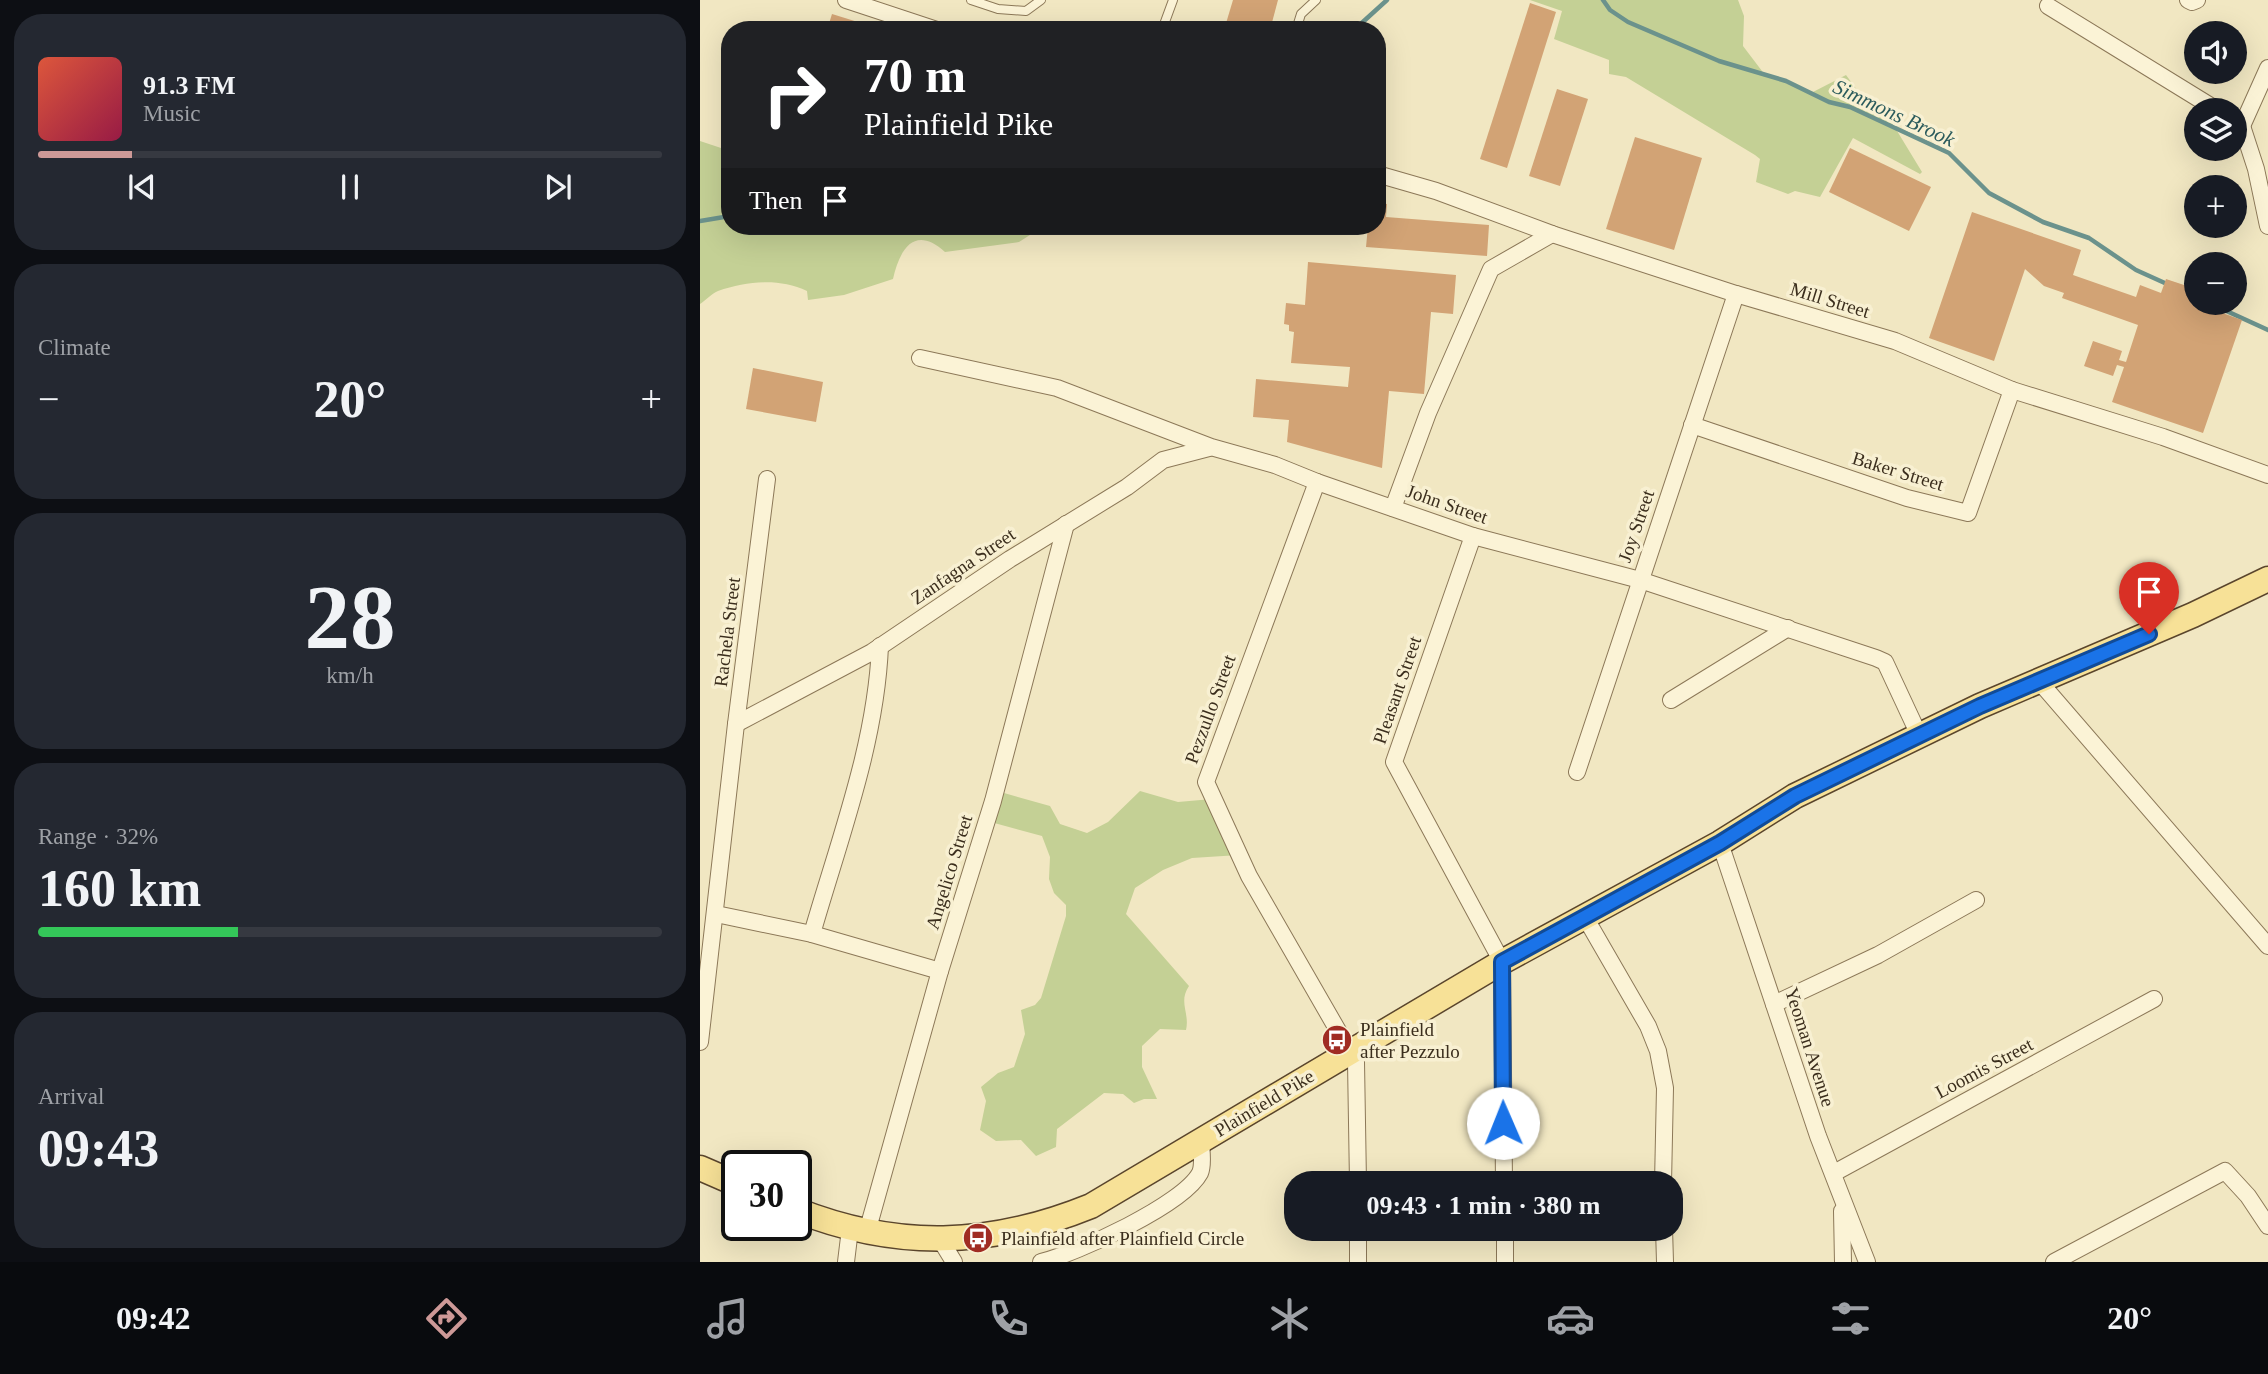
<!DOCTYPE html>
<meta charset="utf-8">
<style>
:root{--surface:#171b24;--page:#242831;--text:#f1f3f6;--muted:#9ea1a6;--line:#363941;--accent:#cd9997}
body{margin:0;font-family:"Times New Roman",serif;background:var(--page);color:var(--text);height:100vh;display:flex;flex-direction:column;font-size:26px;white-space:nowrap}
*{box-sizing:border-box;margin:0}
p{font-size:23px;color:var(--muted)}
.icon{flex:none;width:38px;height:38px;fill:none;stroke:currentColor;stroke-width:2;stroke-linecap:round;stroke-linejoin:round}
.map{position:relative;flex:1;overflow:hidden}
.drawer{display:flex;flex-direction:column;gap:14px;padding:14px;background:#0d0f14;width:700px}
.drawer>*{flex:none}
.hud{position:absolute;left:21px;top:21px;width:665px;height:214px;border-radius:28px;box-shadow:0 7px 28px #0002;background:#202124;color:#fff;overflow:hidden}
.controls{position:absolute;left:1484px;top:21px;display:grid;gap:14px}
.controls a{display:grid;place-items:center;width:63px;height:63px;border-radius:50%;background:var(--surface);box-shadow:0 7px 28px #0002;font-size:35px}
.speed{position:absolute;left:21px;top:1150px;display:flex;gap:14px;font-size:35px;font-weight:700;text-align:center}
.speed>*{display:grid;place-content:center;width:91px;height:91px;border-radius:50%;background:var(--surface);box-shadow:0 7px 28px #0002;line-height:1}
.speed .limit{border:4px solid #111;border-radius:10px;background:#fff;color:#111}
.pin{position:absolute;display:grid;place-items:center;width:60px;height:60px;color:#fff;margin:-72px -30px;border-radius:50% 50% 50% 0;rotate:-45deg;box-shadow:0 0 7px #0007}
.pin .icon{rotate:45deg}
.me{position:absolute;width:77px;margin:-38px;rotate:359deg;stroke-linejoin:round;filter:drop-shadow(0 0 5px #0008)}
.turn{display:flex;align-items:center;gap:24px;height:147px;padding:0 28px;font-size:32px}
.turn .icon{width:91px;height:91px;stroke-width:2.5}
.turn b{display:block;font-size:49px;line-height:60px}
.then{display:flex;align-items:center;height:66px;padding:0 28px;background:#0003;gap:14px;font-size:26px}
.big{font-size:52px;font-weight:800;line-height:1.1}
.drawer .widget{flex:1;display:flex;flex-direction:column;justify-content:center;gap:10px;min-width:0;padding:0 24px;border-radius:28px;background:var(--page)}
.drawer .dial{align-items:center;gap:0}
.dial b{font-size:91px;line-height:1}
.song{display:flex;align-items:center;gap:21px}
.cover{width:84px;height:84px;border-radius:10px;background:linear-gradient(135deg,hsl(10 70% 55%),hsl(340 70% 35%))}
.played{height:7px;border-radius:4px;background:linear-gradient(90deg,var(--accent) 15%,var(--line) 15%)}
.keys{display:flex;justify-content:space-around;direction:ltr}
.heat{display:flex;justify-content:space-between;align-items:center;font-size:38px;direction:ltr}
.charge{height:10px;border-radius:5px;background:linear-gradient(90deg,#34c759 32%,var(--line) 0)}
.trip{position:absolute;left:584px;top:1171px;width:399px;height:70px;border-radius:28px;background:var(--surface);box-shadow:0 7px 28px #0002;font-weight:800;line-height:70px;text-align:center}
.tab-bar{display:flex;height:112px;justify-content:space-around;align-items:center;background:#090b0e;color:var(--muted)}
.tab-bar .icon{width:49px;height:49px}
.tab-bar .selected{color:var(--accent)}
.tab-bar b{font-size:32px;color:var(--text)}
main{display:flex;flex:1;min-height:0}
.map>svg:first-child{display:block}
.green{fill:#c4d095}
.lines{fill:none;stroke-linecap:round;stroke-linejoin:round}
.stream{stroke:#6b928c;stroke-width:4.5}
.building{fill:#d2a375}
.lane-casing{stroke:#8c7858;stroke-width:10}
.street-casing{stroke:#8c7858;stroke-width:18}
.primary-casing{stroke:#5a452c;stroke-width:27}
.lane{stroke:#fbf3d6;stroke-width:8}
.street{stroke:#fbf3d6;stroke-width:16}
.primary{stroke:#f7e197;stroke-width:24}
.route-casing{stroke:#114b97;stroke-width:18}
.route{stroke:#1a73e8;stroke-width:12}
.labels{text-anchor:middle;dominant-baseline:central;stroke-width:7;stroke-linejoin:round;paint-order:stroke}
.street-label{font-size:19px;fill:#3b2e1d;stroke:#f8f0d2}
.poi-label{font-size:19px;fill:#3b2e1d;stroke:#f8f0d2;text-anchor:start}
.water-label{font-size:21px;font-style:italic;fill:#2b5b5c;stroke:#f8f0d2}
</style>
<main>
<section class="drawer">
<div class="widget">
<div class="song"><i class="cover"></i><div><b>91.3 FM</b><p>Music</p></div></div>
<div class="played"></div>
<div class="keys"><svg class="icon" aria-label="previous" viewBox="0 0 24 24"><path d="M18 5L8 12l10 7zM5 5v14"/></svg><svg class="icon" aria-label="pause" viewBox="0 0 24 24"><path d="M8 5v14M16 5v14"/></svg><svg class="icon" aria-label="next" viewBox="0 0 24 24"><path d="M6 5l10 7-10 7zM19 5v14"/></svg></div>
</div>
<div class="widget"><p>Climate</p>
<div class="heat"><a>−</a><b class="big">20°</b><a>+</a></div>
</div>
<div class="widget dial"><b>28</b><p>km/h</p></div>
<div class="widget"><p>Range · 32%</p><b class="big">160 km</b><div class="charge"></div></div>
<div class="widget"><p>Arrival</p><b class="big">09:43</b></div>
</section>
<div class="map">
<svg width="1568" height="1262" viewBox="0 0 1568 1262">
<rect width="100%" height="100%" fill="#f1e7c2"/>
<g class="green">
<path d="M 830,0 L 1038,0 L 1044,16 L 1043,46 L 1065,75 L 1113,92 L 1146,75 L 1160,94 L 1191,121 L 1222,172 L 1220,174 L 1153,138 L 1120,197 L 1095,191 L 1088,194 L 1056,182 L 1060,159 L 1055,155 L 926,77 L 909,74 L 909,60 L 854,39 L 862,11 Z"/>
<path d="M 0,141 L 24,149 L 30,148 L 30,226 L 344,226 L 319,242 L 245,252 C 215,225 200,248 193,279 L 144,295 L 108,300 L 107,291 C 79,278 48,281 18,291 C 11,294 6,300 0,304 Z"/>
<path d="M 297,791 L 350,806 L 360,824 L 387,833 L 408,822 L 440,791 L 478,802 L 512,799 L 539,855 L 492,858 L 463,870 L 435,888 L 426,914 L 489,986 C 478,1002 490,1013 486,1030 L 460,1029 L 442,1046 L 442,1067 L 457,1099 L 444,1099 L 434,1103 L 423,1094 L 404,1093 L 357,1129 L 356,1147 L 336,1156 L 321,1140 L 296,1141 L 280,1130 L 286,1101 L 281,1087 L 298,1073 L 314,1067 L 325,1034 L 321,1010 L 335,1005 L 341,998 L 366,916 L 366,905 L 354,893 L 349,879 L 350,857 L 342,836 L 287,821 Z"/>
</g>
<g class="lines">
<g class="stream">
<path d="M 903,0 L 910,10 L 928,22 L 1019,61 L 1086,81 L 1129,102 L 1150,107 L 1249,153 L 1289,193 L 1343,222 L 1389,238 L 1436,270 L 1467,284"/>
<path d="M 654,30 L 687,0"/>
<path d="M 0,221 L 30,216"/>
<path d="M 1509,303 L 1568,330"/>
</g>
</g>
<g class="building">
<path d="M 533,0 L 578,0 L 570,30 L 524,30 Z"/>
<path d="M 830,3 L 856,12 L 807,168 L 780,159 Z"/>
<path d="M 132,14 L 174,27 L 173,30 L 127,30 Z"/>
<path d="M 857,89 L 888,99 L 860,186 L 829,176 Z"/>
<path d="M 935,137 L 1002,158 L 974,250 L 906,229 Z"/>
<path d="M 1150,148 L 1231,187 L 1209,231 L 1129,192 Z"/>
<path d="M 677,203 L 687,204 L 686,217 L 789,225 L 787,256 L 666,247 L 668,226 L 677,226 Z"/>
<path d="M 1272,212 L 1381,250 L 1373,275 L 1436,297 L 1440,285 L 1461,293 L 1466,279 L 1496,289 L 1496,303 L 1516,303 L 1514,310 L 1542,320 L 1503,433 L 1412,402 L 1424,367 L 1417,365 L 1413,376 L 1384,366 L 1393,341 L 1422,351 L 1419,360 L 1426,362 L 1438,325 L 1362,298 L 1364,293 L 1344,286 L 1325,269 L 1294,361 L 1229,338 Z"/>
<path d="M 608,262 L 756,275 L 753,314 L 731,312 L 724,394 L 689,391 L 682,468 L 587,442 L 589,420 L 553,417 L 556,379 L 648,387 L 650,367 L 591,363 L 594,332 L 589,331 L 589,325 L 584,324 L 586,303 L 605,305 Z"/>
<path d="M 53,368 L 123,382 L 116,422 L 46,409 Z"/>
</g>
<g class="lines">
<g class="lane-casing">
<g id="lane">
<path d="M 271,0 L 298,9 L 326,11 L 341,0"/>
<path d="M 462,30 L 473,0"/>
<path d="M 596,30 L 601,14 L 616,0"/>
</g>
</g>
<g class="street-casing">
<g id="street">
<path d="M 146,0 L 237,30"/>
<path d="M 1488,0 L 1492,2 L 1497,0"/>
<path d="M 1348,6 L 1517,110"/>
<path d="M 1535,121 L 1542,126 L 1556,169 L 1568,226"/>
<path d="M 1542,126 L 1568,68"/>
<path d="M 677,174 L 736,191 L 852,234 L 1036,294 L 1195,341 L 1312,390 L 1463,437 L 1568,475"/>
<path d="M 220,358 L 357,388 L 511,447 L 575,465 L 617,482 L 773,536 L 940,580 L 1176,658 L 1185,662 L 1219,735"/>
<path d="M 992,425 L 1207,498 L 1268,513 L 1312,390"/>
<path d="M 617,482 L 506,782 L 549,876 L 656,1062 L 658,1183"/>
<path d="M 693,508 L 728,413 L 791,269 L 852,234"/>
<path d="M 773,536 L 694,762 L 802,962 L 804,1183"/>
<path d="M 1338,680 L 1568,946"/>
<path d="M 971,700 L 1088,628"/>
<path d="M 36,724 L 172,652 L 310,559 L 427,487 L 463,460 L 509,448"/>
<path d="M 877,772 L 1036,294"/>
<path d="M 1020,843 L 1118,1136 L 1167,1262"/>
<path d="M 16,914 L 112,934 L 240,971"/>
<path d="M 885,917 L 948,1026 L 958,1051 L 965,1088 L 963,1183"/>
<path d="M 112,934 C 139,840 176,744 180,646"/>
<path d="M 1074,1004 L 1178,955 L 1276,900"/>
<path d="M 0,1042 L 36,724 L 67,479"/>
<path d="M 1134,1173 L 1454,999"/>
<path d="M 1142,1211 L 1143,1262"/>
<path d="M 658,1228 L 658,1262"/>
<path d="M 805,1228 L 805,1262"/>
<path d="M 964,1228 L 965,1262"/>
<path d="M 167,1232 L 240,971 L 293,801 L 366,524"/>
<path d="M 240,1239 L 254,1262"/>
<path d="M 146,1262 L 150,1229"/>
<path d="M 341,1262 C 377,1253 483,1205 500,1173 C 504,1164 501,1150 501,1141"/>
<path d="M 1354,1262 L 1525,1171 L 1548,1196 L 1568,1226"/>
</g>
</g>
<g class="primary-casing">
<g id="primary">
<path d="M 0,1168 L 37,1184"/>
<path d="M 96,1210 C 197,1250 290,1247 391,1206 L 802,962 L 1020,843 L 1095,796 L 1280,706 L 1493,615 L 1568,579"/>
</g>
</g>
<use href="#lane" class="lane"/>
<use href="#street" class="street"/>
<use href="#primary" class="primary"/>
</g>
<g class="lines">
<g class="route-casing">
<path id="route" d="M 803,1123 L 802,962 L 1020,843 L 1095,796 L 1280,706 L 1449,634"/>
</g>
<use href="#route" class="route"/>
</g>
<defs>
<g id="bus-disc" transform="scale(1.575)"><circle r="9.5" fill="#a02c23" stroke="#f8f0d2"/><path d="M-5-6H5V4H4V6H2V4H-2V6H-4V4H-5ZM-3.5-4V0h7V-4ZM-3.5 1.2v1.5H-2V1.2ZM2 1.2v1.5H3.5V1.2Z" fill="#fff"/></g>
</defs>
<g fill-rule="evenodd">
<use href="#bus-disc" x="637" y="1040"/>
<use href="#bus-disc" x="278" y="1238"/>
</g>
<g class="labels">
<g class="street-label">
<text transform="translate(1130 300) rotate(17)">Mill Street</text>
<text transform="translate(1198 471) rotate(17)">Baker Street</text>
<text transform="translate(747 504) rotate(19)">John Street</text>
<text transform="translate(936 526) rotate(-71)">Joy Street</text>
<text transform="translate(263 566) rotate(-34)">Zanfagna Street</text>
<text transform="translate(27 632) rotate(-83)">Rachela Street</text>
<text transform="translate(697 690) rotate(-71)">Pleasant Street</text>
<text transform="translate(510 709) rotate(-70)">Pezzullo Street</text>
<text transform="translate(249 872) rotate(-73)">Angelico Street</text>
<text transform="translate(1110 1047) rotate(72)">Yeoman Avenue</text>
<text transform="translate(1284 1068) rotate(-28)">Loomis Street</text>
<text transform="translate(564 1103) rotate(-31)">Plainfield Pike</text>
</g>
<g class="poi-label">
<text x="660" y="1029">Plainfield<tspan x="660" dy="22">after Pezzulo</tspan></text>
<text x="301" y="1238">Plainfield after Plainfield Circle</text>
</g>
<g class="water-label">
<text transform="translate(1194 113) rotate(25)">Simmons Brook</text>
</g>
</g>
</svg>
<div class="controls">
<a><svg class="icon" aria-label="sound" viewBox="0 0 24 24"><path d="M4 9h4l5-4v14l-5-4H4zM17 9q2 3 0 6"/></svg></a>
<a><svg class="icon" aria-label="layers" viewBox="0 0 24 24"><path d="M12 4l9 5-9 5-9-5zM3 14l9 5 9-5"/></svg></a>
<a>+</a>
<a>−</a>
</div>
<div class="speed"><div class="limit">30</div></div>
<div class="pin" style="left:1449px;top:634px;background:#d93025"><svg class="icon" aria-label="arrive" viewBox="0 0 24 24"><path d="M6 21V4h12l-3 4 3 4H6"/></svg></div>
<svg class="me" style="left:803px;top:1123px" viewBox="-20 -20 40 40"><circle r="19" fill="#fff"/><path d="M0-13L10 11 0 6-10 11z" fill="#1a73e8"/></svg>
<div class="trip">09:43 · 1 min · 380 m</div>
<div class="hud">
<div class="turn"><svg class="icon" aria-label="right" viewBox="0 0 24 24"><path d="M7 20v-9h11M14 6l5 5-5 5"/></svg><div><b>70 m</b>Plainfield Pike</div></div>
<div class="then">Then<svg class="icon" aria-label="arrive" viewBox="0 0 24 24"><path d="M6 21V4h12l-3 4 3 4H6"/></svg></div>
</div>
</div>
</main>
<nav class="tab-bar">
<b>09:42</b>
<svg class="icon selected" aria-label="directions" viewBox="0 0 24 24"><path d="M12 3l9 9-9 9-9-9zM9 14v-3h6M13 9l2 2-2 2"/></svg>
<svg class="icon" aria-label="music" viewBox="0 0 24 24"><path d="M9 18V5l10-2v13"/><circle cx="6" cy="18" r="3"/><circle cx="16" cy="16" r="3"/></svg>
<svg class="icon" aria-label="phone" viewBox="0 0 24 24"><path d="M5 4h4l2 5-3 2q2 4 5 5l2-3 5 2v4C11 20 4 13 5 4z"/></svg>
<svg class="icon" aria-label="climate" viewBox="0 0 24 24"><path d="M12 3v18M4 7l16 10M4 17L20 7"/></svg>
<svg class="icon" aria-label="car" viewBox="0 0 24 24"><path d="M5 17H2v-5l4-1 3-4h7l3 4 3 1v5h-3M9 17h6M6 11h13"/><circle cx="7" cy="17" r="2"/><circle cx="17" cy="17" r="2"/></svg>
<svg class="icon" aria-label="filters" viewBox="0 0 24 24"><path d="M4 7h16M4 17h16"/><circle cx="9" cy="7" r="2"/><circle cx="15" cy="17" r="2"/></svg>
<b>20°</b>
</nav>
